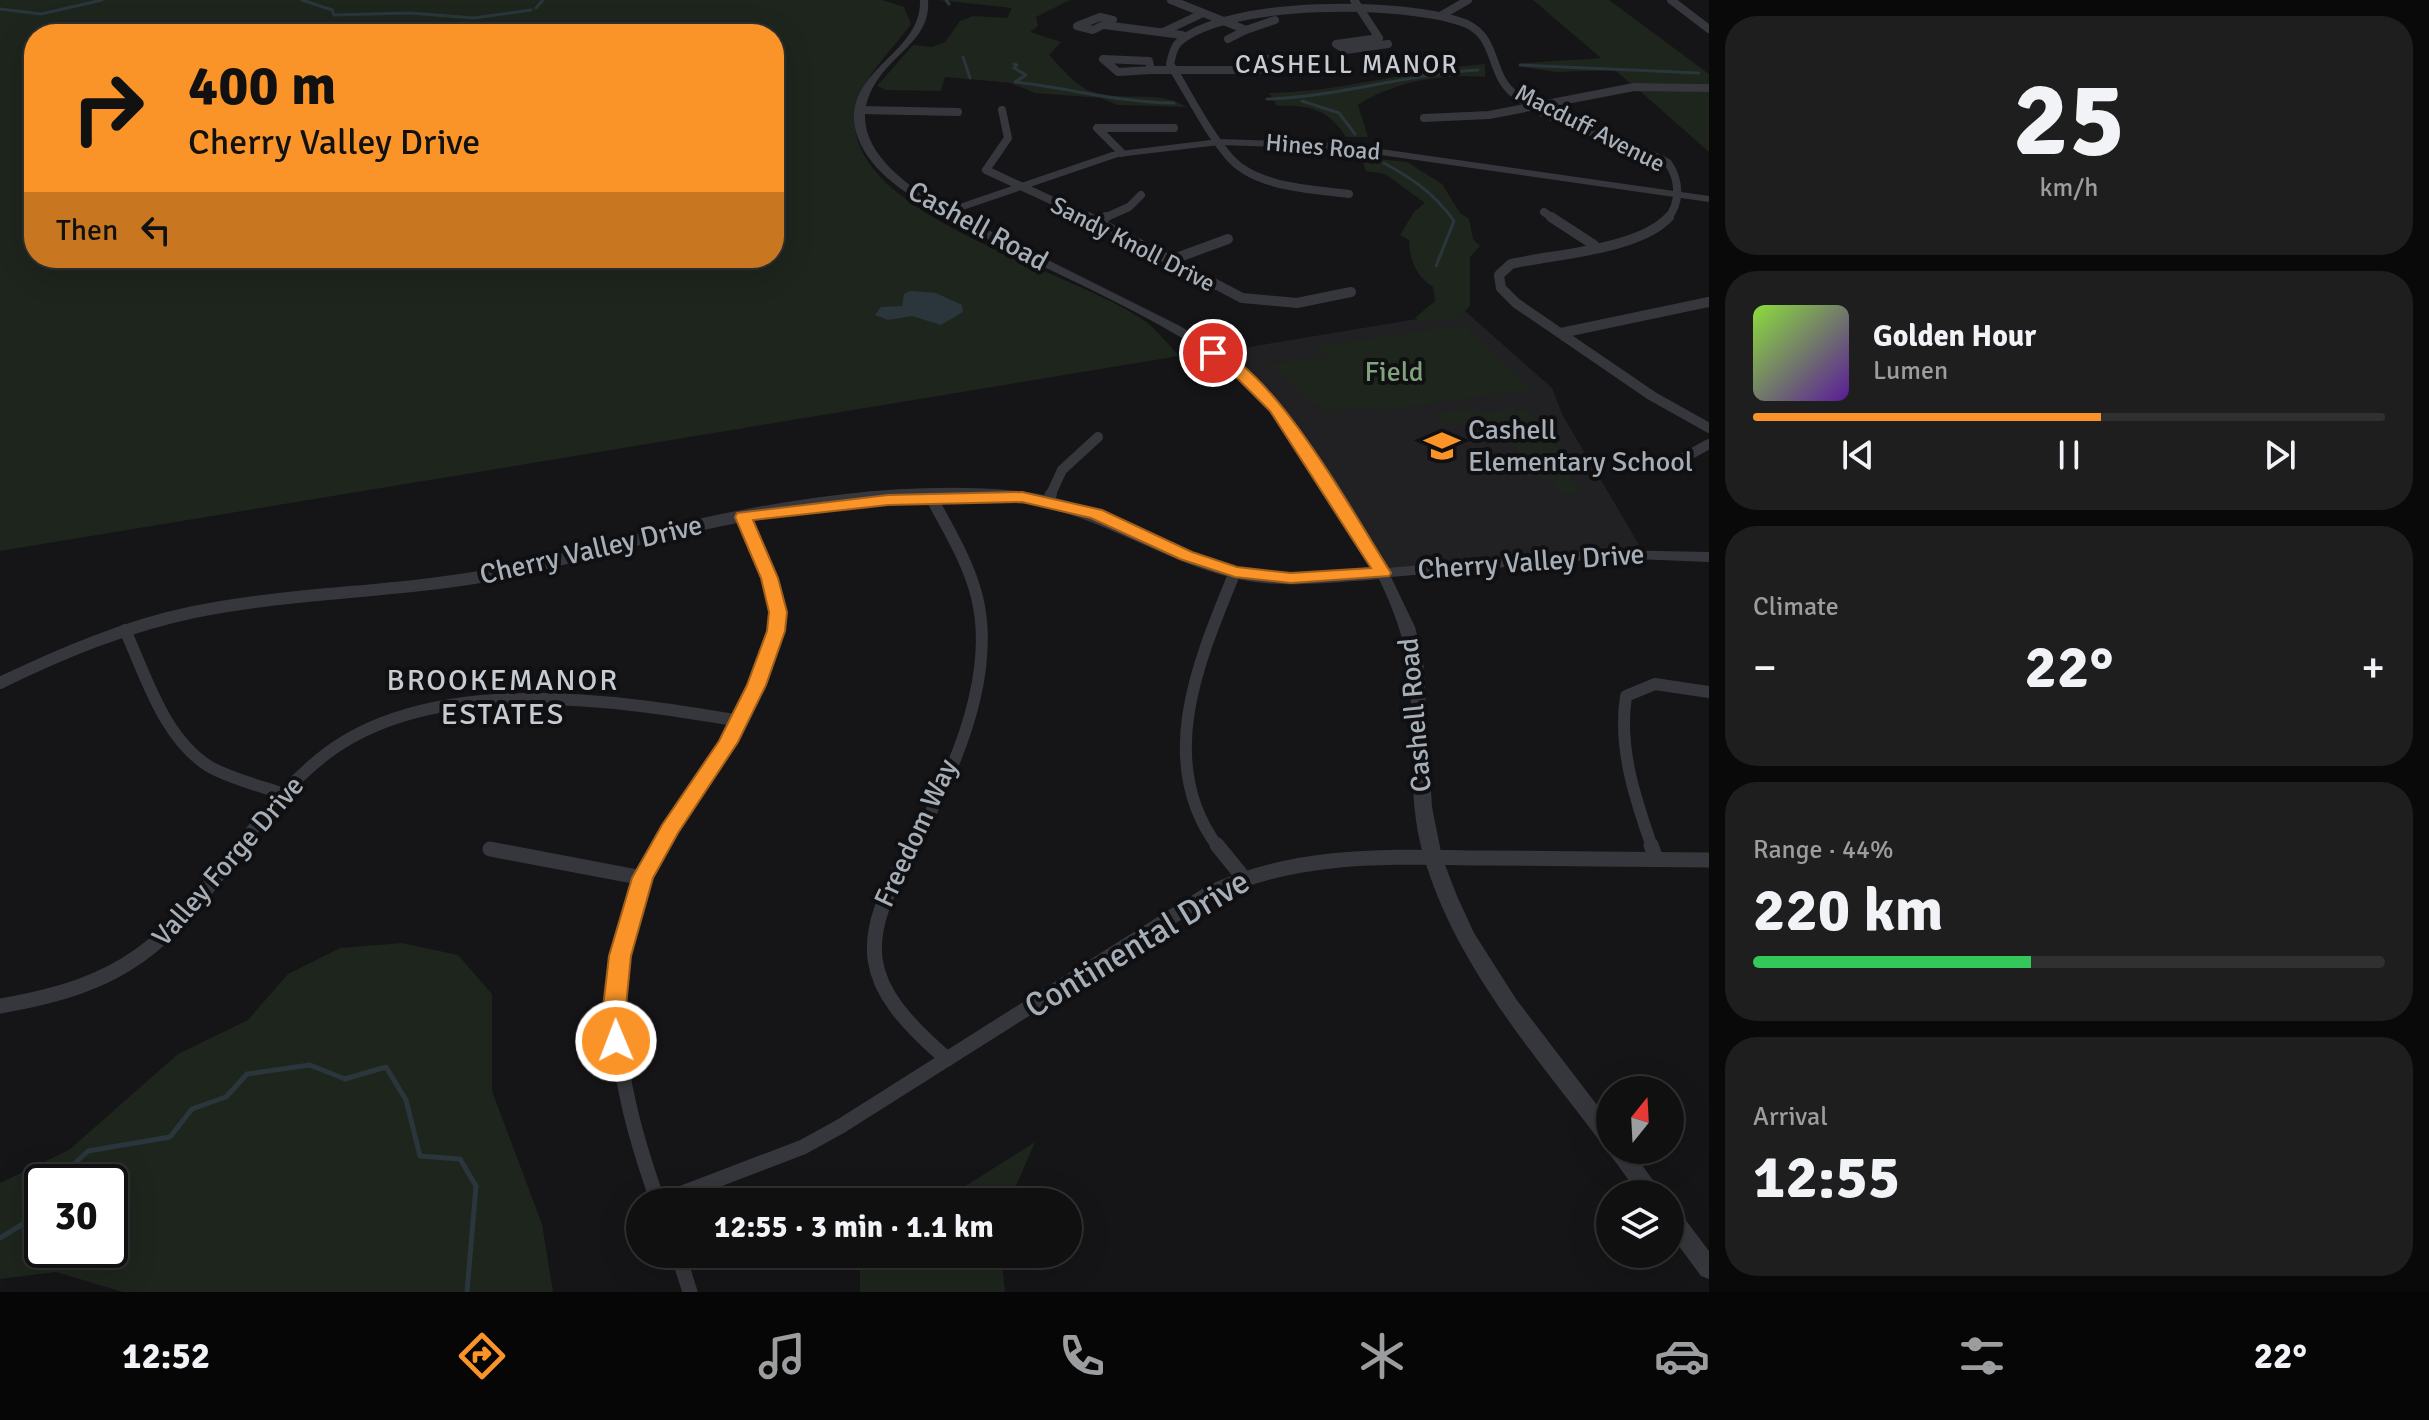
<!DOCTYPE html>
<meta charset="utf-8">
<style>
:root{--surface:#101011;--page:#1e1e1f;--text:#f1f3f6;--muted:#9c9d9f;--line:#303031;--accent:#fa9429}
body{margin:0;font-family:Signika,sans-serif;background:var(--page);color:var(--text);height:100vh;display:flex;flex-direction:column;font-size:30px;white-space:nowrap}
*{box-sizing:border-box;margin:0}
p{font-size:26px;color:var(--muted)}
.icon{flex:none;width:44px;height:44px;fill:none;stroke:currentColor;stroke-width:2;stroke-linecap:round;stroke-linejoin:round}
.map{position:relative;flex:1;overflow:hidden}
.drawer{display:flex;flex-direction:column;gap:16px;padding:16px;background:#090909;width:720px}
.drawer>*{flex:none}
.guide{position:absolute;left:24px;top:24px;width:760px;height:244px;border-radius:32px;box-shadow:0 8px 32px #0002,0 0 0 2px var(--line);background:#fa9429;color:#111;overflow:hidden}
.needle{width:52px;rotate:18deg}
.controls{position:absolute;left:1596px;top:1076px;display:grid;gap:16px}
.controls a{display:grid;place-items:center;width:88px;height:88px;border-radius:50%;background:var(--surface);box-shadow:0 8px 32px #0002,0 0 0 2px var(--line);font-size:40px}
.speed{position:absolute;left:24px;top:1164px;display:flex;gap:16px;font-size:40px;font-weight:700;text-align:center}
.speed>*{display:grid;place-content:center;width:104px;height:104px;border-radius:50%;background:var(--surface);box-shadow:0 8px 32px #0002,0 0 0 2px var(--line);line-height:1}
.speed .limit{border:4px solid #111;border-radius:12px;background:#fff;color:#111}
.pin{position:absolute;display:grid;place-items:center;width:68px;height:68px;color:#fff;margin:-34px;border:4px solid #fff;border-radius:50%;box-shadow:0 2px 8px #0007}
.me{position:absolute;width:88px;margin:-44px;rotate:359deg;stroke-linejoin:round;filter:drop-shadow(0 0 6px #0008)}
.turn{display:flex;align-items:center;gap:28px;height:168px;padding:0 32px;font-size:36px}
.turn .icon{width:104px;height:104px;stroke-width:2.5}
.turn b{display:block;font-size:56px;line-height:68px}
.then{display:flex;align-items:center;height:76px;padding:0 32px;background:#0003;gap:16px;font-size:30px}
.big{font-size:60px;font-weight:700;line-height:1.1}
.drawer .tile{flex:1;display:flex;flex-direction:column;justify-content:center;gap:12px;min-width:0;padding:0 28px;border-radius:32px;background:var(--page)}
.drawer .dial{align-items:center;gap:0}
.dial b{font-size:104px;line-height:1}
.song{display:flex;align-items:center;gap:24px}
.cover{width:96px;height:96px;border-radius:12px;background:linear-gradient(135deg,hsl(90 70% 55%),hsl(270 70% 35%))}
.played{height:8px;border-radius:4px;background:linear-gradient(90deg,var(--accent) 55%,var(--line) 55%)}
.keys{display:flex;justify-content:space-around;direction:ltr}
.heat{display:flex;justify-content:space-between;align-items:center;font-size:44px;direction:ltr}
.charge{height:12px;border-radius:6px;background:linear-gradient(90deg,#34c759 44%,var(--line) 0)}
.trip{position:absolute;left:626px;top:1188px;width:456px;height:80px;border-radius:40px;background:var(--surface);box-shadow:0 8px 32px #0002,0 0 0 2px var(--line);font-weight:700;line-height:80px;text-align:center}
.tabs{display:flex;height:128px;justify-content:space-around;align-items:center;background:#060607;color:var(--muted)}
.tabs .icon{width:56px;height:56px}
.tabs .active{color:var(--accent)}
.tabs b{font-size:36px;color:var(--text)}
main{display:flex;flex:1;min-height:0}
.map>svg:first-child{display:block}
.built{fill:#212124}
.green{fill:#1d251d;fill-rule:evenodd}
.water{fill:#2a363b}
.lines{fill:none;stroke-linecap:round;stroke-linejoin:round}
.stream-far1{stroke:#2a363b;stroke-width:3}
.stream{stroke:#2a363b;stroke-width:5}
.minor-far3{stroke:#35373c;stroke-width:8}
.minor-far2{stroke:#35373c;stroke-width:10}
.minor-far1{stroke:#35373c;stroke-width:12}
.minor{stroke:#35373c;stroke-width:15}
.tertiary{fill:#35373c;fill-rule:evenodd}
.route{fill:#fa9429;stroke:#a2601b;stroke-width:2}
.labels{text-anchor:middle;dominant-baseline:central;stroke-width:8;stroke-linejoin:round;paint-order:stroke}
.far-street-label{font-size:24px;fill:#a6aeb8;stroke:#101012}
.far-neighbourhood-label{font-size:26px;letter-spacing:2px;fill:#c7ccd3;stroke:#101012}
.street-label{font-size:28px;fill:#a6aeb8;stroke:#101012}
.park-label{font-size:28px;fill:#7fa37c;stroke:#101012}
.poi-label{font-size:28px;fill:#a6aeb8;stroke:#101012;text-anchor:start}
.neighbourhood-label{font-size:30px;letter-spacing:2px;fill:#c7ccd3;stroke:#101012}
.near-street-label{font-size:34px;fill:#a6aeb8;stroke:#101012}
</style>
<main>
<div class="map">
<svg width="1709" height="1292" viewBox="0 0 1709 1292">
<rect width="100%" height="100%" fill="#151517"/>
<path class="built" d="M 1465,311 L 1552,388 L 1563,416 L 1644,553 L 1383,573 L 1298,438 L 1213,353 Z"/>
<g class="green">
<path d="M 0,0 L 882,0 L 904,7 L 911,24 C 892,51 862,76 856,110 C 837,217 1084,272 1150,325 C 1160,334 1170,346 1179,356 L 0,551 ZM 34,34 L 774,34 L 774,258 L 34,258 Z"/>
<path d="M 937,0 L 1070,0 L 1036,17 L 1038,26 L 1030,32 L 1061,42 L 1049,55 C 1061,67 1076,87 1093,92 C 1123,102 1158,89 1187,107 L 1117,105 L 1101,98 L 1035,93 L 1011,83 L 945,77 L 941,91 L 886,90 L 877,86 L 913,45 L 932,47 L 945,42 L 960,21 L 973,16 L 1007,18 L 1012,8 Z"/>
<path d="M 1533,0 L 1609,0 L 1709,74 L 1709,84 L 1630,83 L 1615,70 L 1556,72 L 1522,67 L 1523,63 L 1601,58 Z"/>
<path d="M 1485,64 L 1485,77 C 1442,74 1395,81 1358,105 L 1368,137 L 1346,137 C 1328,109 1309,105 1277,106 L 1269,93 C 1343,92 1412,69 1485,64 Z"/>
<path d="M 1684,90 L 1709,92 L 1709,152 L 1640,91 Z"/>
<path d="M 1361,157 L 1407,162 L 1442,184 L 1460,213 L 1469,219 L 1473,239 L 1480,246 L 1470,257 L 1470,306 L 1458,318 L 1419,322 L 1416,317 L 1435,301 L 1433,287 C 1416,276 1410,261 1409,240 L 1400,235 L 1414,212 L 1425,203 L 1385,174 L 1366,171 Z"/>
<path d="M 1464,325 L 1533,389 L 1379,411 L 1375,408 L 1324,411 L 1269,366 L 1291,360 L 1328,358 L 1316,346 Z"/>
<path d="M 1477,409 L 1480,412 L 1526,409 L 1543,429 L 1479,434 L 1470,422 L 1443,424 L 1434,412 Z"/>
<path d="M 1546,434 L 1568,460 L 1528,463 L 1507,437 Z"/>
<path d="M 1560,464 L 1584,492 L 1563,494 L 1550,478 L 1541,478 L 1531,466 Z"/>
<path d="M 402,943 L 458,955 L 492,994 L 492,1091 L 542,1224 L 553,1292 L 123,1292 L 56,1272 L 0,1279 L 0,1183 L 69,1150 L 178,1054 L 248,1020 L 288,974 L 340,948 ZM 42,1182 L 110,1182 L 110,1250 L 42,1250 Z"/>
<path d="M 1035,1142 L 1009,1202 L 940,1202 Z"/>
<path d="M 877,1254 L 1001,1254 L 1005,1292 L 860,1292 L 860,1270 Z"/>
</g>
<path class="water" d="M 910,291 L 936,293 L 962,305 L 963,312 L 941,325 L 912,316 L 888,320 L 875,315 L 881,307 L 902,306 L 904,294 Z"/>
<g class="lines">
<g class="stream-far1">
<path d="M 302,0 L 332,10 L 334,15 L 410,13 L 474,18 L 531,10"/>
<path d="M 946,0 L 949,4"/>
<path d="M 536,8 L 543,0"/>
<path d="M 0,9 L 41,14 L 102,0"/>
<path d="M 963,57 L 970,78"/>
<path d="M 1014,64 L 1017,65 L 1014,68 L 1026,75 L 1015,82 C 1068,88 1121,103 1174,103"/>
<path d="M 1520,65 L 1699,73"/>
<path d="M 1267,99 C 1338,97 1407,74 1478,70"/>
<path d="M 1302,101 L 1339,113 L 1355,134"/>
<path d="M 1384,163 C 1413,179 1435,194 1454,221 L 1436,266"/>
</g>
<g class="stream">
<path d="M 55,1182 L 88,1151 L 170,1137 L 192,1109 L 226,1097 L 247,1074 L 310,1065 L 345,1079 L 386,1067 L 406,1100 L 420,1156 L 460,1159 L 476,1186 L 467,1292"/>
<path d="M 0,1238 L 36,1216 L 42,1203"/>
</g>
<g class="minor-far3">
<path d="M 1171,0 L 1246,30 L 1275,20"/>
<path d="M 1354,0 L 1379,38 L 1336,44 L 1346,50 L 1388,44"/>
<path d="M 1671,0 L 1709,29"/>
<path d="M 1442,15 L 1468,0"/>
<path d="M 1100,17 L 1113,20 L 1093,30 L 1077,26 Z"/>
<path d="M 1104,25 L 1182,35"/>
<path d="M 1163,32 L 1201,14"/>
<path d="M 1228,39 L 1246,30"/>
<path d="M 1103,59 L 1149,61 L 1151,70 L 1118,72 Z"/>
<path d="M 1267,59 L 1293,70 L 1263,70 L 1263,60 Z"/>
<path d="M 1151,70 L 1263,70"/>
<path d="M 860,110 L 958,112"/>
<path d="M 1002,110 L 1008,138 L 986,170 L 1092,219"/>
<path d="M 1424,118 L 1489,115 L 1634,87 L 1709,88"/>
<path d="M 1122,153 L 1097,128 L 1174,128"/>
<path d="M 1349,194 C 1313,189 1258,188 1231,159 C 1207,132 1189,94 1170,64 C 1172,57 1173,47 1179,42 C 1227,0 1407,0 1467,24 C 1498,39 1489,73 1513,93 C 1555,129 1619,136 1668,163 C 1680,180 1681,203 1667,219"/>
<path d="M 1544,212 L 1554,219"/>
<path d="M 1102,219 L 1129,207 L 1141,195"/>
</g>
<g class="minor-far2">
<path d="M 1088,217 L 1242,298 L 1297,303 L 1351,292"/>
<path d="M 1551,217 L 1594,245"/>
<path d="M 1669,217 C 1639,250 1554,254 1511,264 L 1499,275 L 1501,288 L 1516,303 L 1652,396 L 1709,428"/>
<path d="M 1097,221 L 1106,217"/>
<path d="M 1171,260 L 1228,239"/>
<path d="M 1561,333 L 1709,302"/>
<path d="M 1678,461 L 1709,444"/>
<path d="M 924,496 L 992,496"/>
<path d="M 1050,496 L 1062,470 L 1098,437"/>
</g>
<g class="minor-far1">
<path d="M 1048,501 L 1051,494"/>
<path d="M 125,630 C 146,676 164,739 210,767 C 232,779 257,785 281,793"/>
<path d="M 0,683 C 62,653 126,626 194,612 C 292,592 393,593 491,575 C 552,564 612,545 672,531 C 783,505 904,486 1019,497 C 1096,505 1159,554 1234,572 C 1282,584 1334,576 1383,573"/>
<path d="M 239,847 C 266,812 291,781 326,754 C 434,672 616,700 740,721"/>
<path d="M 660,847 C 694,788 779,681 778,614 C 777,580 757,547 743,517"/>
<path d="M 912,847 C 952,777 997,679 977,597 C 968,561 948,529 931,497"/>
<path d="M 1218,847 C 1154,762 1199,660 1235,572"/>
<path d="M 1652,847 C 1635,798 1618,748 1626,696 L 1655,684 L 1709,692"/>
</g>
<g class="minor">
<path d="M 913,845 C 855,944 859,983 947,1059"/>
<path d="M 1217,845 L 1243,877"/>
<path d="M 1651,845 L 1656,859"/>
<path d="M 490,849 L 643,878"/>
<path d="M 0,1006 C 129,984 164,946 241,845"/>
<path d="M 658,1202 C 614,1077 592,966 662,845"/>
<path d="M 659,1202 L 803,1147 L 841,1126 L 1208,894 C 1299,851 1391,857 1489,858 C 1562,859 1636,859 1709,860"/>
<path d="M 678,1254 L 690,1292"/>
</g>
<g class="tertiary">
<path d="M 920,0 L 928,0 C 931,35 900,50 881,75 C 835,135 898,180 945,209 L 1112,152 L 1219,139 L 1339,143 L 1709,196 L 1709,202 L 1339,149 L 1219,145 L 1118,157 L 954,213 L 1180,326 C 1203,340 1226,354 1247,371 C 1301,419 1353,504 1387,568 L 1610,550 L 1709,552 L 1709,562 L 1610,558 L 1391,577 L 1415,627 L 1423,657 L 1432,807 L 1442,857 L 1457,896 L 1474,933 L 1516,999 L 1610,1122 L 1610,1150 L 1631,1150 L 1663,1194 L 1639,1194 L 1611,1156 L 1608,1150 L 1610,1147 L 1602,1144 C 1535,1055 1454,964 1423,854 C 1405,790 1417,725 1407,661 C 1396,588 1330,490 1286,432 C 1258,395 1227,365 1187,341 C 1126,304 1059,275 995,243 C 963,227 932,213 904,191 C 881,175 856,150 854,120 C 852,67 922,51 920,0 Z"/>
<path d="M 1670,1207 L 1678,1210 L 1709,1251 L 1709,1279 L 1701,1276 L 1670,1234 Z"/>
</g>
</g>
<path class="route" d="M 1213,348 C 1274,367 1356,518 1391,573 L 1389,576 L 1291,583 L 1235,577 L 1180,559 L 1091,518 L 1022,502 L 888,505 L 753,520 L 778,578 L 787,612 L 785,631 L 766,685 L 738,742 L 678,833 L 653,878 L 631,956 L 625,1016 L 627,1041 L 624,1048 L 607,1048 L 602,1016 L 609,956 L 632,878 L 662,825 L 719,741 L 747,685 L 767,631 L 769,612 L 761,578 L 735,517 L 737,513 L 888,495 L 1022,492 L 1102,510 L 1192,552 L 1237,567 L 1291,573 L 1371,568 L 1270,411 L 1238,379 L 1208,356 L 1208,350 Z"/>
<defs>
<g id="school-bare" transform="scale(2.76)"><path d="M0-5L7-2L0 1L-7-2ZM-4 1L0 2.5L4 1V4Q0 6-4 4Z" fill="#fa9429" stroke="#101012" stroke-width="2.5" paint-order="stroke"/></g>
</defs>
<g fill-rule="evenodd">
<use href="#school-bare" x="1442" y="446"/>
</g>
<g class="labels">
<g class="far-street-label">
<text transform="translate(1590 128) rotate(27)">Macduff Avenue</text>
<text transform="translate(1323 147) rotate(5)">Hines Road</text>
<text transform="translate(1133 244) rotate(27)">Sandy Knoll Drive</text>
</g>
<g class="far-neighbourhood-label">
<text x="1347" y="65">CASHELL MANOR</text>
</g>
<g class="street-label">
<text transform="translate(978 226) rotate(29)">Cashell Road</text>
<text transform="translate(591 550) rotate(-13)">Cherry Valley Drive</text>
<text transform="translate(1531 562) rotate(-4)">Cherry Valley Drive</text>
<text transform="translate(1415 715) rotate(-95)">Cashell Road</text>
<text transform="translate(916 833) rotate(-65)">Freedom Way</text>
<text transform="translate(228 861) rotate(-49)">Valley Forge Drive</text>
</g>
<g class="park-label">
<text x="1394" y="372">Field</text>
</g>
<g class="poi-label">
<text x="1468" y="430">Cashell<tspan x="1468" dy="32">Elementary School</tspan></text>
</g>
<g class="neighbourhood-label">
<text x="503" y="680">BROOKEMANOR<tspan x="503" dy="34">ESTATES</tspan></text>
</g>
<g class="near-street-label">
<text transform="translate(1137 944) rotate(-31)">Continental Drive</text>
</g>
</g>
</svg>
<div class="controls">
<a><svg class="needle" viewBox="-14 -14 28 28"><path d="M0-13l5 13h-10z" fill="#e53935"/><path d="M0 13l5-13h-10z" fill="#9c9d9f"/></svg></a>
<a><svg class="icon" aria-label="layers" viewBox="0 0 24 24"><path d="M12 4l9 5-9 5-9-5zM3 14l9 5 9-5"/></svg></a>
</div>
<div class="speed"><div class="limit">30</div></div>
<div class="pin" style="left:1213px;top:353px;background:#d93025"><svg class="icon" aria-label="arrive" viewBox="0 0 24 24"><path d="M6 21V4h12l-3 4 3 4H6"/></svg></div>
<svg class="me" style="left:616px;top:1041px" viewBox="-20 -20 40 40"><circle r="17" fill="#fa9429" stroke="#fff" stroke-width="3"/><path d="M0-11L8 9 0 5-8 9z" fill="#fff"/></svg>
<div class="trip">12:55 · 3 min · 1.1 km</div>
<div class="guide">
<div class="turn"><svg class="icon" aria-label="right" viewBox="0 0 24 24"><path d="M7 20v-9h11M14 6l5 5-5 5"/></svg><div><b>400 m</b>Cherry Valley Drive</div></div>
<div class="then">Then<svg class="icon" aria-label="left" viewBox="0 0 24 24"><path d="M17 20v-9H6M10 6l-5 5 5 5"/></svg></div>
</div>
</div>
<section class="drawer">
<div class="tile dial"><b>25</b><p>km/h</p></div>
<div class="tile">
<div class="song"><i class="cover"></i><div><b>Golden Hour</b><p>Lumen</p></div></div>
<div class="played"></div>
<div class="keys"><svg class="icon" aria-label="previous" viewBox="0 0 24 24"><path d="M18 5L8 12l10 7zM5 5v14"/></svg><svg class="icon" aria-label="pause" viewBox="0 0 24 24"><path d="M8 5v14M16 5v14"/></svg><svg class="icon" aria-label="next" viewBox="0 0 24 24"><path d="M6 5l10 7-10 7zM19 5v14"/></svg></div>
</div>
<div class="tile"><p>Climate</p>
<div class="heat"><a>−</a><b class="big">22°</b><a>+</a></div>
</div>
<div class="tile"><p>Range · 44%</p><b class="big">220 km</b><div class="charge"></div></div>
<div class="tile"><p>Arrival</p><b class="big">12:55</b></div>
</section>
</main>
<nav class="tabs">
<b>12:52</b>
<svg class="icon active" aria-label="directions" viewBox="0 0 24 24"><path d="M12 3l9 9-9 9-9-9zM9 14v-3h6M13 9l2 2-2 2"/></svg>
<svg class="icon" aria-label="music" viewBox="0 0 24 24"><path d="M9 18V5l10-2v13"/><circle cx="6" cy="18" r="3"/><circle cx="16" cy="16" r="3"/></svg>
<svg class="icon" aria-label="phone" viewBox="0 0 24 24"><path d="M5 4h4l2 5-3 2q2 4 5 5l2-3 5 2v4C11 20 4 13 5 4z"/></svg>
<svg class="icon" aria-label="climate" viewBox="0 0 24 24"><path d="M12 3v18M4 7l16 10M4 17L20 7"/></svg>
<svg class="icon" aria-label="car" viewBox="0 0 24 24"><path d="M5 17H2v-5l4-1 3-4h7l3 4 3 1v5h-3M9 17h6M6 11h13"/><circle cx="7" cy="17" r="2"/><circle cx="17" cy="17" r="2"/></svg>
<svg class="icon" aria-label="filters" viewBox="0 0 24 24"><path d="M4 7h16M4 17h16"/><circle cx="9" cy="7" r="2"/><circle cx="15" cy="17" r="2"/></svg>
<b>22°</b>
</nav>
